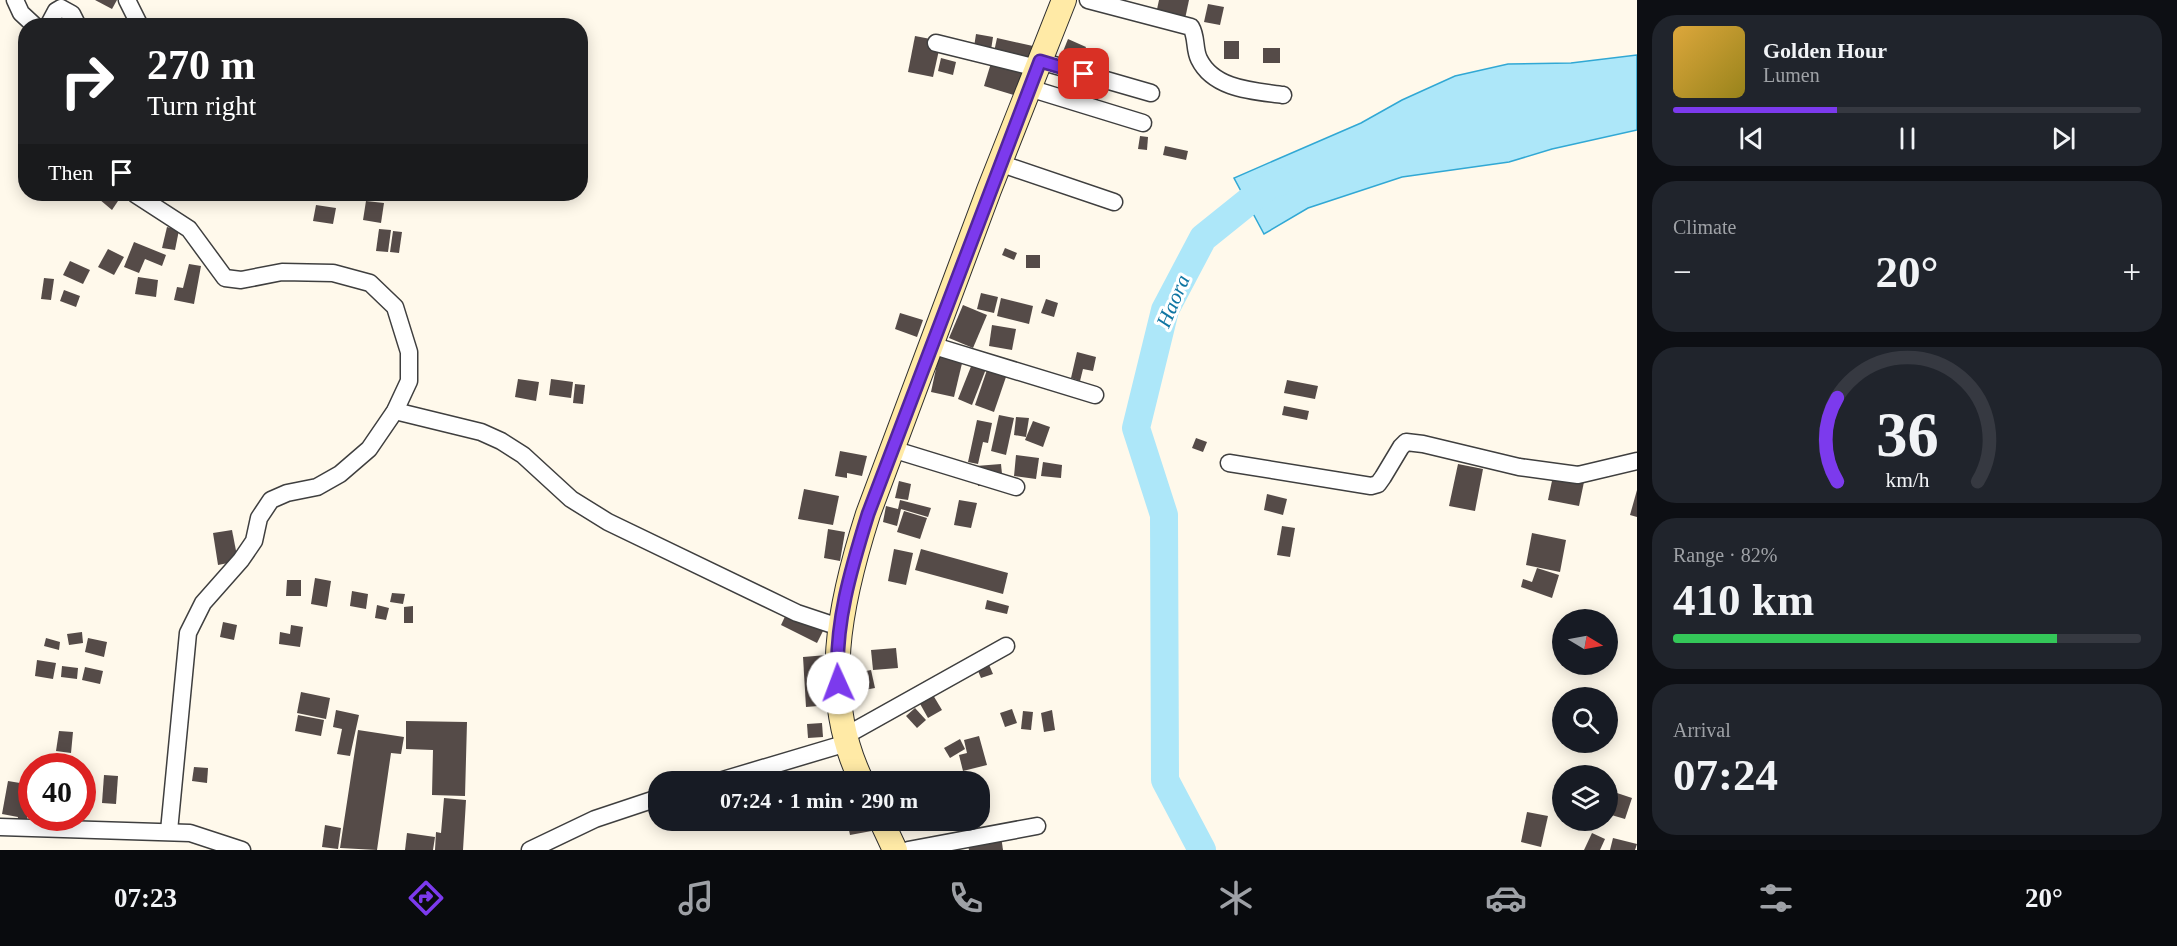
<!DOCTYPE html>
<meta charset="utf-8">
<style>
:root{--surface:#171b24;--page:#20242c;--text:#f1f3f6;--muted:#9ea1a6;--line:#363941;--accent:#7c3aed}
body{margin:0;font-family:Georgia,serif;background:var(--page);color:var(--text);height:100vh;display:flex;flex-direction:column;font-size:22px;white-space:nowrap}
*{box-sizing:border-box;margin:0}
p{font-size:20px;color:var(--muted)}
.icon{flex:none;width:33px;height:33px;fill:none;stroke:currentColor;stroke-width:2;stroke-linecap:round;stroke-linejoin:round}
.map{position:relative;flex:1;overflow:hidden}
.sheet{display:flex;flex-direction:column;gap:15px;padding:15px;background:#0d0f14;width:540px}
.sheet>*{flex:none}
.guide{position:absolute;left:18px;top:18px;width:570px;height:183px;border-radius:24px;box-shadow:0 3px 15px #0003;background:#202124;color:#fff;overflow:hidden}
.needle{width:39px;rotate:100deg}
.tools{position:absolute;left:1552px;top:609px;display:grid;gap:12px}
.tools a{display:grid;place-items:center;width:66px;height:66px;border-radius:50%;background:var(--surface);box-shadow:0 3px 15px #0003;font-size:30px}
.speed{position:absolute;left:18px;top:753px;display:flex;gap:12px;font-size:30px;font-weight:700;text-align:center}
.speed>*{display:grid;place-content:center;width:78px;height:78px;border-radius:50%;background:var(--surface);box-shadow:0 3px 15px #0003;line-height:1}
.speed .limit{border:9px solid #d22;background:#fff;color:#111}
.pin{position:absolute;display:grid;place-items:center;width:51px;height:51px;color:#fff;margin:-26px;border-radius:12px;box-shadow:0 3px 9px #0006}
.me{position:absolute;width:66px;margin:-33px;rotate:358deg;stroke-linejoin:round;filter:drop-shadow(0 0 4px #0008)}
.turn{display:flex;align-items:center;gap:21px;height:126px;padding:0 30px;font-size:27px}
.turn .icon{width:78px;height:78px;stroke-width:2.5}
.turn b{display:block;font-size:42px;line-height:51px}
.then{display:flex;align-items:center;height:57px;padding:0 30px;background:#0003;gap:12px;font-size:22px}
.big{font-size:45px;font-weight:600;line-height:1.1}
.sheet .card{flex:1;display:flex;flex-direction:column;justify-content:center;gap:9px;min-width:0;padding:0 21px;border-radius:24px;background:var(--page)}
.sheet .dial{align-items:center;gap:0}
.dial svg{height:156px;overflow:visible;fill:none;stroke:var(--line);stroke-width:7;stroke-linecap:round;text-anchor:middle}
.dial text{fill:var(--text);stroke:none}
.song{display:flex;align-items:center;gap:18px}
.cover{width:72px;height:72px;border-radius:9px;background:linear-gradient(135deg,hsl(40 70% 55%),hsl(50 70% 35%))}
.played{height:6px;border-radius:3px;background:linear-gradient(90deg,var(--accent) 35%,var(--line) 35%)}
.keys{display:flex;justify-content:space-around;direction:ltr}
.heat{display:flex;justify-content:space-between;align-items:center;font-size:33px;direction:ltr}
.charge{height:9px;border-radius:4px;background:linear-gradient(90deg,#34c759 82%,var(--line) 0)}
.trip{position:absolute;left:648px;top:771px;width:342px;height:60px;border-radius:24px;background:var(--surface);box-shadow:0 3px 15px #0003;font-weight:600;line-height:60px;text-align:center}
.tabs{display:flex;height:96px;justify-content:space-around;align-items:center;background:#090b0e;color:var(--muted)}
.tabs .icon{width:42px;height:42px}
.tabs .current{color:var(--accent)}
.tabs b{font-size:27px;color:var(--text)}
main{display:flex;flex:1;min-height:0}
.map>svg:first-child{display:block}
.water{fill:#ade7f9;stroke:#31a8d4;stroke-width:1.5}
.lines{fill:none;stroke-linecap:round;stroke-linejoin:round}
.river{stroke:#ade7f9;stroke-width:28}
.building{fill:#554b48}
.street-casing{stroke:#3f3f3f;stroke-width:19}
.secondary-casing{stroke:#2e2e2e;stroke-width:26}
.street{stroke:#fff;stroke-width:16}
.secondary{stroke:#ffeaa6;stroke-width:24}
.route-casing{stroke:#51269a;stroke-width:15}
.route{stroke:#7c3aed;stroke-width:10}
.labels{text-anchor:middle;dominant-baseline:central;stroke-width:6;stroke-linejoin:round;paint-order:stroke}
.water-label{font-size:21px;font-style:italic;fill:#1076a3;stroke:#fff}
</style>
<main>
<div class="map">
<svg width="1637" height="850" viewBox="0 0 1637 850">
<rect width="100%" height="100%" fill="#fff9eb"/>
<path class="water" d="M 1637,55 L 1637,130 L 1552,149 L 1509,162 L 1402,177 L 1308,208 L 1264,234 L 1234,178 L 1361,123 L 1402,100 L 1455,76 L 1508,64 L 1571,63 Z"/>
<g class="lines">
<path class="river" d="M 1202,850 L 1165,780 L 1164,515 L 1136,428 L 1165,310 L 1203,238 L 1269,185 L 1279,182"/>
</g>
<g class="building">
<path d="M 95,0 L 117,0 L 112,9 Z"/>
<path d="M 1159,0 L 1189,0 L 1185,19 L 1156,14 Z"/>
<path d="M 1208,4 L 1224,7 L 1220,25 L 1204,22 Z"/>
<path d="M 976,34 L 993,37 L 991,50 L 974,47 Z"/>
<path d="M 915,36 L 941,41 L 933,77 L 908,72 Z"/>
<path d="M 997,38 L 1033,46 L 1030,60 L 994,52 Z"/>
<path d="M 1068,39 L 1086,47 L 1080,62 L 1062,54 Z"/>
<rect x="1224" y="41" width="15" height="18"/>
<rect x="1263" y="48" width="17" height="15"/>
<path d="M 1085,54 L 1106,58 L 1102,77 L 1081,73 Z"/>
<path d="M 941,58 L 956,62 L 953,75 L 938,71 Z"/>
<path d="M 991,63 L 1024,74 L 1017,96 L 984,86 Z"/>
<path d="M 1069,71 L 1104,83 L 1097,102 L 1063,90 Z"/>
<path d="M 1140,136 L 1148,137 L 1147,150 L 1138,149 Z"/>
<path d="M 1165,146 L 1188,151 L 1186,160 L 1163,155 Z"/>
<path d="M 93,194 L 108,194 L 118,201 L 112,210 Z"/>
<path d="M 366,201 L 384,203 L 381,223 L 363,220 Z"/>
<path d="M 316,205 L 336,208 L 333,224 L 313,221 Z"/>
<path d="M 167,227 L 179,230 L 175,250 L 162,248 Z"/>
<path d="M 379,229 L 391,230 L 388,252 L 376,251 Z"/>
<path d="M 393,231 L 402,232 L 399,253 L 390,252 Z"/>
<path d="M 134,242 L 166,255 L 162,266 L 145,259 L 139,273 L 124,267 Z"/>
<path d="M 1005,248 L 1017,253 L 1014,260 L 1002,255 Z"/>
<path d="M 108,249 L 124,257 L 114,275 L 98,267 Z"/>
<rect x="1026" y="255" width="14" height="13"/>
<path d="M 70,261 L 90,270 L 83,284 L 63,275 Z"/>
<path d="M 189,264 L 201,266 L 194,304 L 174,300 L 177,287 L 183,288 Z"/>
<path d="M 138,277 L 158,280 L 156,297 L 135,294 Z"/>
<path d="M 44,278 L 54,279 L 51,300 L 41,299 Z"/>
<path d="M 64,290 L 80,296 L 76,307 L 60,301 Z"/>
<path d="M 981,293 L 998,297 L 994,313 L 977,309 Z"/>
<path d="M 1001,298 L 1033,306 L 1029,324 L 997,316 Z"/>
<path d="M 1046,299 L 1058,303 L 1054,317 L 1041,313 Z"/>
<path d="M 963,305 L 987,315 L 973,348 L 949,338 Z"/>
<path d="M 900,313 L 923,320 L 917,337 L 895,329 Z"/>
<path d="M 992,325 L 1016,329 L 1012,350 L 989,346 Z"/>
<path d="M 940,350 L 964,355 L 954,397 L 931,392 Z"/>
<path d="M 1077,352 L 1096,357 L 1093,371 L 1083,369 L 1080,381 L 1071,378 Z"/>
<path d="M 972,364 L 986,369 L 972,405 L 958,399 Z"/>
<path d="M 988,367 L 1007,374 L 994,412 L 975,405 Z"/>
<path d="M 518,379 L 539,382 L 536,401 L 515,397 Z"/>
<path d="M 551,379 L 573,382 L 571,398 L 549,395 Z"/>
<path d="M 1287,380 L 1318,386 L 1315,399 L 1284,393 Z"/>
<path d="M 575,384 L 585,385 L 583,404 L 573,403 Z"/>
<path d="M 1284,406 L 1309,411 L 1307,420 L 1282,415 Z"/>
<path d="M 999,415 L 1014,418 L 1006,455 L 991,451 Z"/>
<path d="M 1016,417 L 1029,418 L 1026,437 L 1014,435 Z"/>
<path d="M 977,420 L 992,423 L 988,443 L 983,442 L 978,464 L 968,462 Z"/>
<path d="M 1033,421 L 1050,427 L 1043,447 L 1025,440 Z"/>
<path d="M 1196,438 L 1207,442 L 1203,452 L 1192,448 Z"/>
<path d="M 840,451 L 867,456 L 862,476 L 847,473 L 847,478 L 835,476 Z"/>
<path d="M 1016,455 L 1039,458 L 1036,479 L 1014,476 Z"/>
<path d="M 1043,462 L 1062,465 L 1061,478 L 1041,476 Z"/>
<path d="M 1001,464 L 1003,484 L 978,486 L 976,466 Z"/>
<path d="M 1458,464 L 1483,469 L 1475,511 L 1449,506 Z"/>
<path d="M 1553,476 L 1584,482 L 1579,506 L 1548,500 Z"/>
<path d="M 899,481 L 911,484 L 908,500 L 895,498 Z"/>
<path d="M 804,489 L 839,496 L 833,525 L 798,519 Z"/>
<path d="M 1637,490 L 1637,517 L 1630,515 Z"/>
<path d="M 1267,494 L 1287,499 L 1283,515 L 1264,510 Z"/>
<path d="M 900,500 L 931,508 L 928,517 L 901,509 L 897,526 L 883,522 L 886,506 L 898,509 Z"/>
<path d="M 959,500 L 977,503 L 971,528 L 954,525 Z"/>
<path d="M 904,511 L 927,518 L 920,539 L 897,532 Z"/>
<path d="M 1282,526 L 1295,528 L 1290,557 L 1277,555 Z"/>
<path d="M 828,529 L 845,532 L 840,561 L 824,558 Z"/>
<path d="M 232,530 L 238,561 L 218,565 L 213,533 Z"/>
<path d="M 1532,533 L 1566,540 L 1560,572 L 1526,565 Z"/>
<path d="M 894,549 L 913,553 L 906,585 L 888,581 Z"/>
<path d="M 921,549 L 1008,573 L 1003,594 L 915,570 Z"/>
<path d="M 1537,568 L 1559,575 L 1552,598 L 1521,587 L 1523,579 L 1532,582 Z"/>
<path d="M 315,578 L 331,581 L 327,607 L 311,604 Z"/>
<path d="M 287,580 L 301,580 L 301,596 L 286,596 Z"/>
<path d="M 352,591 L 368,594 L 366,609 L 350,606 Z"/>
<path d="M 392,593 L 405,594 L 403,604 L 390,602 Z"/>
<path d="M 987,600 L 1009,606 L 1007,614 L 985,609 Z"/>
<path d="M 377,605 L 389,608 L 386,620 L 375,618 Z"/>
<path d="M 413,606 L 413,623 L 404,623 L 404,607 Z"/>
<path d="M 790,606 L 826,625 L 817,643 L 781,625 Z"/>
<path d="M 223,622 L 237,625 L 234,640 L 220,637 Z"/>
<path d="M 291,625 L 303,627 L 300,647 L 279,644 L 280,632 L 290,634 Z"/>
<path d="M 82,632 L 83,643 L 69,645 L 67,634 Z"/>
<path d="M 46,638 L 60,642 L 59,650 L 44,646 Z"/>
<path d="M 88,638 L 107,642 L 104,657 L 85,652 Z"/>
<path d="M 896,648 L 898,668 L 873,670 L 871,650 Z"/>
<path d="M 984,653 L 993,674 L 981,678 L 972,657 Z"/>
<path d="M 827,655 L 830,705 L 806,707 L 803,657 Z"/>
<path d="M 37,660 L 56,663 L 53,679 L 35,676 Z"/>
<path d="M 62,666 L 78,668 L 77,679 L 61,677 Z"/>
<path d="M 85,667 L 103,671 L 100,684 L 82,680 Z"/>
<path d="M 871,670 L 875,688 L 854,692 L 851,674 Z"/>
<path d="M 927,685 L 942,710 L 928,718 L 914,693 Z"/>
<path d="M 301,692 L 330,698 L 326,719 L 297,713 Z"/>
<path d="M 915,708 L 926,720 L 917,728 L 906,716 Z"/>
<path d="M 1012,709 L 1017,723 L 1005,727 L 1000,713 Z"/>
<path d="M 336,710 L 359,715 L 350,756 L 337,754 L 342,729 L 333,727 Z"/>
<path d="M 1052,710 L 1055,730 L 1044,732 L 1041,713 Z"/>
<path d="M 1023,711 L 1033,712 L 1031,730 L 1021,729 Z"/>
<path d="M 298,715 L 324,720 L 321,736 L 295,731 Z"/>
<path d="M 406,721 L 467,722 L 465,796 L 432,795 L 433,750 L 406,749 Z"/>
<path d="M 822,723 L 823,737 L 808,738 L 807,724 Z"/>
<path d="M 358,730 L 404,737 L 401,754 L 391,753 L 377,850 L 340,848 Z"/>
<path d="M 59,731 L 73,732 L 71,753 L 56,751 Z"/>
<path d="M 979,736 L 987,765 L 963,771 L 959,755 L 967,753 L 964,740 Z"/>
<path d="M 960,739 L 965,749 L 950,758 L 944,748 Z"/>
<path d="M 194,767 L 208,768 L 207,783 L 192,781 Z"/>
<path d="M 104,775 L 118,776 L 116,804 L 102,803 Z"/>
<path d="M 8,781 L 32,785 L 25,833 L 16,831 L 18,817 L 2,814 Z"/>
<path d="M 1608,790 L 1632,798 L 1625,819 L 1608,814 Z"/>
<path d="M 444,798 L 466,800 L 463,850 L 435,850 L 436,832 L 441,833 Z"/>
<path d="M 1527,812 L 1548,816 L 1541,847 L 1521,842 Z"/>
<path d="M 847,820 L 875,820 L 877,830 L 850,835 Z"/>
<path d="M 325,825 L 341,828 L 338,849 L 322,847 Z"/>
<path d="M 407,833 L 435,837 L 433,850 L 405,850 Z"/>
<path d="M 1592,833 L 1605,839 L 1600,850 L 1584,850 Z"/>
<path d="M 1001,836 L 1003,850 L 969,850 L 967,841 Z"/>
<path d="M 1613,838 L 1637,844 L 1635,850 L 1610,850 Z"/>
</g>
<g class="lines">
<g class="street-casing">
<g id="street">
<path d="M 15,0 L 21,13 L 35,26"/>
<path d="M 127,0 L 140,26"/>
<path d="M 1088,0 L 1191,27 C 1197,37 1194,49 1199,59 C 1214,90 1255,91 1283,95"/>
<path d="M 48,26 L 56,11 L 61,8 L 72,14 L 78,26"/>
<path d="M 936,43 L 1037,68"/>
<path d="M 1040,61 L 1151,93"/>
<path d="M 1029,88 L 1143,123"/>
<path d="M 999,163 L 1114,202"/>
<path d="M 135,194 L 189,229 L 225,278 L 241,280 L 282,272 L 333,273 L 370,283 L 395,307 L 409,352 L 409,381 L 395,411 L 369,449 L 340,474 L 317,487 L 287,493 L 271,500 L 259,518 L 254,541 L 241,560 L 203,603 L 188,633 L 169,831"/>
<path d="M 931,345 L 1095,395"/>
<path d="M 395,411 L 481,432 L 501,441 L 523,455 L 571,499 L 608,522 L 797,613 L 839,627"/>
<path d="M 892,449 L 1016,487"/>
<path d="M 1229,463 L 1371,486 L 1378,484 L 1383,477 L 1401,447 L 1406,442 L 1423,444 L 1519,467 L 1578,475 L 1637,461"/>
<path d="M 845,736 L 1006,646"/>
<path d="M 716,782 L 847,743"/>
<path d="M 0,827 L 190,833 L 242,850"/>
<path d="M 530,850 L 595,819 L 658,798"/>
<path d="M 908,850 L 1037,826"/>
</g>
</g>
<g class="secondary-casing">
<g id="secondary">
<path d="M 862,782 C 819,694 840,602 868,514 L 989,190 L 1064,0"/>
<path d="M 881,820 L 895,850"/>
</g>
</g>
<use href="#street" class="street"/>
<use href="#secondary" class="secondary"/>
</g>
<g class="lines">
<g class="route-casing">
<path id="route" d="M 838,683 C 834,625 851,569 868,514 L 1040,61 L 1084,74"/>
</g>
<use href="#route" class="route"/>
</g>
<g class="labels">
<g class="water-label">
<text transform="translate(1173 301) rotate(-67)">Haora</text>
</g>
</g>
</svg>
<div class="tools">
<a><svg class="needle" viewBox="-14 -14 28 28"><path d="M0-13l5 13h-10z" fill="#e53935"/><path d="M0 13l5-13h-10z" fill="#9ea1a6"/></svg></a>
<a><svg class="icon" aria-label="search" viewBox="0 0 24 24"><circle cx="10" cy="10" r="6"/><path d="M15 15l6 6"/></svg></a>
<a><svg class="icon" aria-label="layers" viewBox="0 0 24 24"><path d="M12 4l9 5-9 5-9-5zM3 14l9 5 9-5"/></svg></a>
</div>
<div class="speed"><div class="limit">40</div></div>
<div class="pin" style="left:1084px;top:74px;background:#d93025"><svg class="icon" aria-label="arrive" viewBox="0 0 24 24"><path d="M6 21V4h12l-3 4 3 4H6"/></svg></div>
<svg class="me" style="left:838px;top:683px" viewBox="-20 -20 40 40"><circle r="19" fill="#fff"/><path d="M0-13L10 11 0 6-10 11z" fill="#7c3aed"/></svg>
<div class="trip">07:24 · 1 min · 290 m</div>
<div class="guide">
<div class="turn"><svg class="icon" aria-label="right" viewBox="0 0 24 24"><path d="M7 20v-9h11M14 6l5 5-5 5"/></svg><div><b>270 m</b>Turn right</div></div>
<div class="then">Then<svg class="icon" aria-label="arrive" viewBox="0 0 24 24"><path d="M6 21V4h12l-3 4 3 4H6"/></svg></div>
</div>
</div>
<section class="sheet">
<div class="card">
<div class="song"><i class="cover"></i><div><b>Golden Hour</b><p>Lumen</p></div></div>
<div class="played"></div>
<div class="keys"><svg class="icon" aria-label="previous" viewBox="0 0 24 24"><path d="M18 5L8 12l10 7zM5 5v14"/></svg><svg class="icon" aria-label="pause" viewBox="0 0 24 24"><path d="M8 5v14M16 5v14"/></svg><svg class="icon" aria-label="next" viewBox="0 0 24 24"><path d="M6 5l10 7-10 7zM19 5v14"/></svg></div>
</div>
<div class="card"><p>Climate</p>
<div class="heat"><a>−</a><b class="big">20°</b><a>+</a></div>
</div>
<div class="card dial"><svg viewBox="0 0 100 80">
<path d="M14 69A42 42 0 1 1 86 69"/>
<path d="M14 69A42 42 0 0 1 14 26" stroke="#7c3aed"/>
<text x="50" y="56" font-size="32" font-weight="700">36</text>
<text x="50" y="72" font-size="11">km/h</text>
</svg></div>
<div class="card"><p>Range · 82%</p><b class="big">410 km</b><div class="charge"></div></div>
<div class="card"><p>Arrival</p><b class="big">07:24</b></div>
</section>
</main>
<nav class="tabs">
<b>07:23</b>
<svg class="icon current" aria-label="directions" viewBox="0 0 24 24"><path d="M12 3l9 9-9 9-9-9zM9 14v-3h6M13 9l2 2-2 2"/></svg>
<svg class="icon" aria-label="music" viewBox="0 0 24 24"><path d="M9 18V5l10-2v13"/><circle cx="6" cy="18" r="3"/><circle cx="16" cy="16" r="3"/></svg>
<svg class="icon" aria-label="phone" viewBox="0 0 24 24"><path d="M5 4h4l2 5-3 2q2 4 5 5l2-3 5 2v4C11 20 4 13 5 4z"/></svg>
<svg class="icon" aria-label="climate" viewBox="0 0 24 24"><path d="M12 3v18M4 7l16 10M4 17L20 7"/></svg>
<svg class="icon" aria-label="car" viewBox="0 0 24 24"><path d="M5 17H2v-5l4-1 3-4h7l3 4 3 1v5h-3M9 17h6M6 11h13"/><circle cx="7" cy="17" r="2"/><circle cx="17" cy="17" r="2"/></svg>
<svg class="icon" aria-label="filters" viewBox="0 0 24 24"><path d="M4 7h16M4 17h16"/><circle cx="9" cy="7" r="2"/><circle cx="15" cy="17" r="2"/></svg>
<b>20°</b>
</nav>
